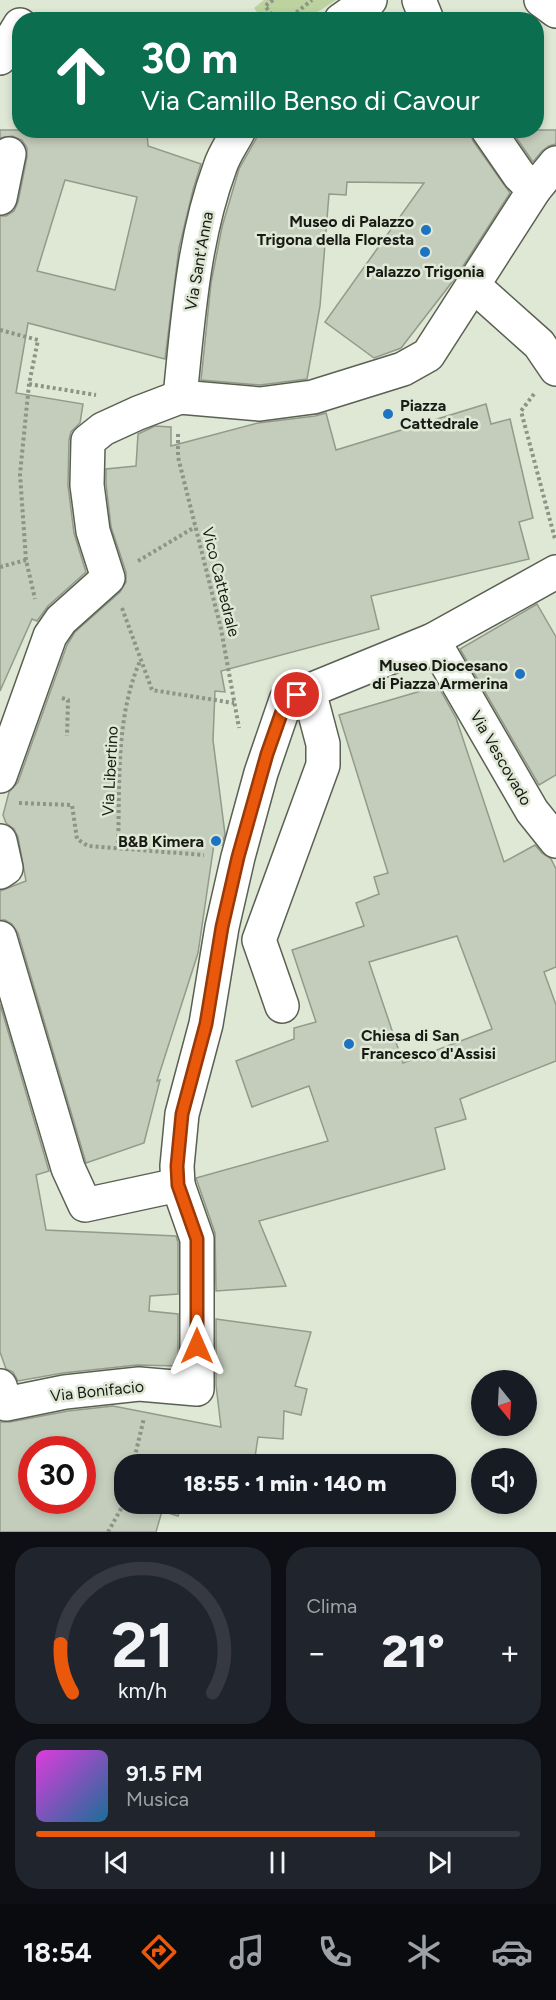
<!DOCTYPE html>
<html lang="it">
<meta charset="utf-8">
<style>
:root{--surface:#171b24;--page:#20242c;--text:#f1f3f6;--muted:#9ea1a6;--line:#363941;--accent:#ea580c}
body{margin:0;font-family:Figtree,sans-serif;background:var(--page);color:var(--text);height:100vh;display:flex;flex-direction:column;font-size:22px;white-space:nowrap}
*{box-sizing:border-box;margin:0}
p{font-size:20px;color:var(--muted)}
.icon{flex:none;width:33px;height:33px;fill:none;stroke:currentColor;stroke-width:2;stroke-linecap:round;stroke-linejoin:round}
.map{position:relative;height:1532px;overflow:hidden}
.panel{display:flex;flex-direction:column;gap:15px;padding:15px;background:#0d0f14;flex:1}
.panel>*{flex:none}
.banner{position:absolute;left:12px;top:12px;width:532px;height:126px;border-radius:24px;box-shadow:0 3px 9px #0003;background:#0b6e4f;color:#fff;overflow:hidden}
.needle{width:39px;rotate:162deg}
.fabs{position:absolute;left:471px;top:1370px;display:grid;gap:12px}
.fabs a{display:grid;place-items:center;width:66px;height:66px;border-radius:50%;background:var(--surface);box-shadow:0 3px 9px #0003;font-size:30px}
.speed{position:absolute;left:18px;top:1436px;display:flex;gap:12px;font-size:30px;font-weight:700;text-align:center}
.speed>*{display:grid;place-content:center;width:78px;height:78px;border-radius:50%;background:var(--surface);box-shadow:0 3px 9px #0003;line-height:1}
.speed .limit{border:9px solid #d22;background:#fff;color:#111}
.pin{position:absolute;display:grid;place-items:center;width:51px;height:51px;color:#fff;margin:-26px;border:3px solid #fff;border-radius:50%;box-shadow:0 2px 6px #0007}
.me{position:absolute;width:66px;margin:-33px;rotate:0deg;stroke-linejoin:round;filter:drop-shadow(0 0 4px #0008)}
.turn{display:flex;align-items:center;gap:21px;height:126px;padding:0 30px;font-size:27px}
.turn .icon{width:78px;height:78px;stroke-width:2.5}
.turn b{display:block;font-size:42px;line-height:51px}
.big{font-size:45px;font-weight:800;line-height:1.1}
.panel .widget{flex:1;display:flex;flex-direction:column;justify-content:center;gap:9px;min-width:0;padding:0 21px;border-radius:24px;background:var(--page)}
.panel .dial{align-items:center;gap:0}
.dial svg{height:156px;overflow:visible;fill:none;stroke:var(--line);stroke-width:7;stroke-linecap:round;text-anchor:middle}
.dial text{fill:var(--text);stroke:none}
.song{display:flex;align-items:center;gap:18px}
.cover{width:72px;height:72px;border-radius:9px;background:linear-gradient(135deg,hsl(300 70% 55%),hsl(200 70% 35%))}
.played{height:6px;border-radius:3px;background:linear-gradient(90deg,var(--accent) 70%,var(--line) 70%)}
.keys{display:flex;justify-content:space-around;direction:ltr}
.heat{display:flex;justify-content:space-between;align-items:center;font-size:33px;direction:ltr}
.panel .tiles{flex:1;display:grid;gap:15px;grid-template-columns:1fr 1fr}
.widget:last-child{grid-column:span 2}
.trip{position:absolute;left:114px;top:1454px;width:342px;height:60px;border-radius:24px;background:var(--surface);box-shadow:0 3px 9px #0003;font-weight:800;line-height:60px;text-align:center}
.menu{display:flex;height:96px;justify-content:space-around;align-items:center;background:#090b0e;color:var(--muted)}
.menu .icon{width:42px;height:42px}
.menu .current{color:var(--accent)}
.menu b{font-size:27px;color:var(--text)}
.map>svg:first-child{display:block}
.green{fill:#bcd39f}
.building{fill:#c4ccbb;stroke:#929a89;stroke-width:1.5;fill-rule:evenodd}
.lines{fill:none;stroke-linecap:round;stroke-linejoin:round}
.minor-casing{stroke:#5a6152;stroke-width:36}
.path{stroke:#8d9386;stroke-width:4;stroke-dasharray:3 3;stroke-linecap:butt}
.minor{stroke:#fff;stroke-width:33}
.route-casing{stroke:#983908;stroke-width:15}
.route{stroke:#ea580c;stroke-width:10}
.poi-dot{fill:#1c73c1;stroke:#dfe7d5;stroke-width:2}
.labels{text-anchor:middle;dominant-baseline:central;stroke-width:5;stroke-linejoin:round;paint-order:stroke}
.poi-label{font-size:16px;font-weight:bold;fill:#181b15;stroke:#dfe7d5;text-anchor:end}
.street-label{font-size:16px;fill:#181b15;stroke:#dfe7d5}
</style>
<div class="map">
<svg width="556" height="1532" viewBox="0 0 556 1532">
<rect width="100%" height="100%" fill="#dfe7d5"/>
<path class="green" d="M 264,0 L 336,0 L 307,19 L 262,19 L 254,8 Z"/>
<g class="building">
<path d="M 0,130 L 147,130 L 148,146 L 201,164 L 193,190 L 179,248 L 165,359 L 28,323 L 16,393 L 83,404 L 80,423 L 71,432 L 69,440 L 68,485 L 74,533 L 86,572 L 48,606 L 37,621 L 32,619 L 0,691 L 0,216 L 6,216 L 14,211 L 18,202 L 27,157 L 27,148 L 22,140 L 12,136 L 0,138 ZM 65,180 L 137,197 L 115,290 L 37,271 Z"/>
<path d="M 258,130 L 469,130 L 473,141 L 510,193 L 456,277 L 401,348 L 374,358 L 325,322 L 424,183 L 347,182 L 346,195 L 329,194 L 320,306 L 307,379 L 260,385 L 201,380 L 211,283 L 222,227 L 239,169 L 256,139 Z"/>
<path d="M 511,130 L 556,130 L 556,144 L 549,146 L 542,151 L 533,162 Z"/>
<path d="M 486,404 L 491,424 L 510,419 L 533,518 L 519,522 L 529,559 L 371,596 L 379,629 L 221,671 L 225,692 L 215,691 L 213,740 L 225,834 L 222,845 L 214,844 L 198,953 L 157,1081 L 160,1080 L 144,1143 L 86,1163 L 18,933 L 12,924 L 5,920 L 0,920 L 0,891 L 26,881 L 18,837 L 14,829 L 6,823 L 3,815 L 9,792 L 18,782 L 67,645 L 75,632 L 120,592 L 126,582 L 126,572 L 111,527 L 106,484 L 106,469 L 136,466 L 138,434 L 155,426 L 171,427 L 171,446 L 258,423 L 315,416 L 326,413 L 336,450 Z"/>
<path d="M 537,604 L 556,637 L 556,775 L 539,785 L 460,649 Z"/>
<path d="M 438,686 L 456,718 L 504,862 L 535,845 L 542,853 L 551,859 L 556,869 L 556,967 L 544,972 L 556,1005 L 556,1061 L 460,1099 L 466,1119 L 435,1128 L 445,1169 L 259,1221 L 286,1286 L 216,1291 L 215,1233 L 196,1178 L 328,1141 L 309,1086 L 252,1107 L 236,1061 L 294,1039 L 294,1028 L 316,1022 L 292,950 L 364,926 L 356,903 L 379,894 L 374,877 L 388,873 L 339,715 ZM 457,936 L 492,1029 L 403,1063 L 369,962 Z"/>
<path d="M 0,1004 L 49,1171 L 36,1175 L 46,1230 L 176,1236 L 178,1242 L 178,1294 L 150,1296 L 149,1311 L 178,1314 L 178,1366 L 137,1365 L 63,1373 L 18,1381 L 13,1372 L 6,1369 L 0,1352 Z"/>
<path d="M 216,1319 L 311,1332 L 295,1386 L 307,1389 L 301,1415 L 284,1411 L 283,1439 L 258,1437 L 254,1464 L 124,1464 L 124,1503 L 182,1503 L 178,1516 L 162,1511 L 156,1532 L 0,1532 L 0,1422 L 10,1422 L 68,1411 L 113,1406 L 221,1427 L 216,1385 ZM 32,1449 L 82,1449 L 82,1500 L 32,1500 Z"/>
</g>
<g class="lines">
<g class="minor-casing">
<g id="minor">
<path d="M 419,0 L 427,20"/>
<path d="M 541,0 L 556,11"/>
<path d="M 341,20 L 370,0"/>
<path d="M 0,58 L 20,25"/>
<path d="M 488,130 L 519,175 L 534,190"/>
<path d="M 0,198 L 9,154"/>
<path d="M 473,285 L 539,344 L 556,369"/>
<path d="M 180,397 C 188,320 193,240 220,167 C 224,154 233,142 239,130"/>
<path d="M 433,640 L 532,811 L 556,841"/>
<path d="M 0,776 L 50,636 L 61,620 L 108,578 L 93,531 L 87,485 L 88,441 L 103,429 L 138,413 L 180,397 L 260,404 L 313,397 L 403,369 L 428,355 L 534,190 L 556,163"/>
<path d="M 0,841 L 6,868 L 0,872"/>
<path d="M 0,938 L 68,1168 L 85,1205 L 178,1185 L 177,1166 L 182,1114 L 206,1024 L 222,927 L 238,857 L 261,773 L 286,700 L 433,640 L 556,572"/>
<path d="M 282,1006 L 259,940 L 323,765 L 323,744 L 309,691"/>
<path d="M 0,1386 L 6,1404 L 65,1392 L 139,1384 L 197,1389 L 197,1239 L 178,1185"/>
</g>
</g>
<g class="path">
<path d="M 273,0 L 265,6 L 276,20"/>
<path d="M 287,20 L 312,0"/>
<path d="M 0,330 L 38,340 L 29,384 L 20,474 L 26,560 L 35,599"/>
<path d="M 29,384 L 96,395"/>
<path d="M 534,394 L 521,411 L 555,539"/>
<path d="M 178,434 L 178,457 L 221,629 L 239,728"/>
<path d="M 138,561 L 195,527"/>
<path d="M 0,567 L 26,560"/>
<path d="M 122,608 L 152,690 L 234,703"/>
<path d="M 62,698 L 68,700 L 67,736"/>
<path d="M 19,803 L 72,805 L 77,839 L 88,846 L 204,855"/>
<path d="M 118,849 C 120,786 115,719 140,661"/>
<path d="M 133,1464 L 144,1418"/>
<path d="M 108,1532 L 122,1507 L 124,1497"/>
</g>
<use href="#minor" class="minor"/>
</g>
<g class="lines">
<g class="route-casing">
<path id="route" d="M 197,1346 L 197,1239 L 178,1185 L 177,1166 L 182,1114 L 206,1024 L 222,927 L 238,857 L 267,754 L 286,700 L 297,695"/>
</g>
<use href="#route" class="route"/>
</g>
<g class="poi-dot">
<circle cx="426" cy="230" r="6"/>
<circle cx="425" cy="252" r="6"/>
<circle cx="388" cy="414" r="6"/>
<circle cx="520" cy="674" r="6"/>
<circle cx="216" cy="841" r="6"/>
<circle cx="349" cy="1044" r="6"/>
</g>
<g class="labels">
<g class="poi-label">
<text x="414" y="221">Museo di Palazzo<tspan x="414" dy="18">Trigona della Floresta</tspan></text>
<text x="425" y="271" text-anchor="middle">Palazzo Trigonia</text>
<text x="400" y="405" text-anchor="start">Piazza<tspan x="400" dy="18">Cattedrale</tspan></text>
<text x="508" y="665">Museo Diocesano<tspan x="508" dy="18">di Piazza Armerina</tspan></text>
<text x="204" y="841">B&amp;B Kimera</text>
<text x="361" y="1035" text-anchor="start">Chiesa di San<tspan x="361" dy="18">Francesco d'Assisi</tspan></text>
</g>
<g class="street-label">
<text transform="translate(199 261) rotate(-80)">Via Sant'Anna</text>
<text transform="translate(221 582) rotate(76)">Vico Cattedrale</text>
<text transform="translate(501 758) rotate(60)">Via Vescovado</text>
<text transform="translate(110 771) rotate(-87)">Via Libertino</text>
<text transform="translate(97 1391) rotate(-6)">Via Bonifacio</text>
</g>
</g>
</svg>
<div class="fabs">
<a><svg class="needle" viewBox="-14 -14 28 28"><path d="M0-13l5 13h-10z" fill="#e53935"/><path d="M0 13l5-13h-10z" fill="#9ea1a6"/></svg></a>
<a><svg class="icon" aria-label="sound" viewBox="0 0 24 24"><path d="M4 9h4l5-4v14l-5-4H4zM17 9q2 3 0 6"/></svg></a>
</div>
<div class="speed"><div class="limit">30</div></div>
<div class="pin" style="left:297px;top:695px;background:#d93025"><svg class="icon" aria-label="arrive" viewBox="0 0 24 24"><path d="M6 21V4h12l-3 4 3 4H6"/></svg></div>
<svg class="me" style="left:197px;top:1346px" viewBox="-20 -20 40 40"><path d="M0-17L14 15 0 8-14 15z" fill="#ea580c" stroke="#fff" stroke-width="4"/></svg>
<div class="trip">18:55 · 1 min · 140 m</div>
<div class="banner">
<div class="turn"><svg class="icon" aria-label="ahead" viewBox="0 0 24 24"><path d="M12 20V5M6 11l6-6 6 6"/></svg><div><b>30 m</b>Via Camillo Benso di Cavour</div></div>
</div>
</div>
<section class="panel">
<div class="tiles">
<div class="widget dial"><svg viewBox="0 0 100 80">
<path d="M14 69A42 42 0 1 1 86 69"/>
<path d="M14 69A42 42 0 0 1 8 44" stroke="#ea580c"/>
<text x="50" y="56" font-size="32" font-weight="700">21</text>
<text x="50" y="72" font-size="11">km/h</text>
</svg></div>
<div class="widget"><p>Clima</p>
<div class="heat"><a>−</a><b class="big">21°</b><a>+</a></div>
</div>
<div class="widget">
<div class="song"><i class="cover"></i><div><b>91.5 FM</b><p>Musica</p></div></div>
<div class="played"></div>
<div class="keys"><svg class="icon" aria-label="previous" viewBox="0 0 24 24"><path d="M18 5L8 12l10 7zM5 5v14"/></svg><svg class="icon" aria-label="pause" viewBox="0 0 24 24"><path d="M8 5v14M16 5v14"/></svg><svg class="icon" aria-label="next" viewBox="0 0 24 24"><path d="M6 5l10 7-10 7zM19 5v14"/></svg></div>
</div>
</div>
</section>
<nav class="menu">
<b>18:54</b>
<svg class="icon current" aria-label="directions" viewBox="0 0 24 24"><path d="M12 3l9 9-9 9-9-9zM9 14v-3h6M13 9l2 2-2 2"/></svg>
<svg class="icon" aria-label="music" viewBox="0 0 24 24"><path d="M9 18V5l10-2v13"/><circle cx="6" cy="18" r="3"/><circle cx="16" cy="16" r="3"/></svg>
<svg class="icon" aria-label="phone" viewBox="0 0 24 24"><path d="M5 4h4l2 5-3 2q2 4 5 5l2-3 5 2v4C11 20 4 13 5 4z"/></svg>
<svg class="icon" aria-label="climate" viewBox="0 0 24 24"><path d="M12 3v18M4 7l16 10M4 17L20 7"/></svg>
<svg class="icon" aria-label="car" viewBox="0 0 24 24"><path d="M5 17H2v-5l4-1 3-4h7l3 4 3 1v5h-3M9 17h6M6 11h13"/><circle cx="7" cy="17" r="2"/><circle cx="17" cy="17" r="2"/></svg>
</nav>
